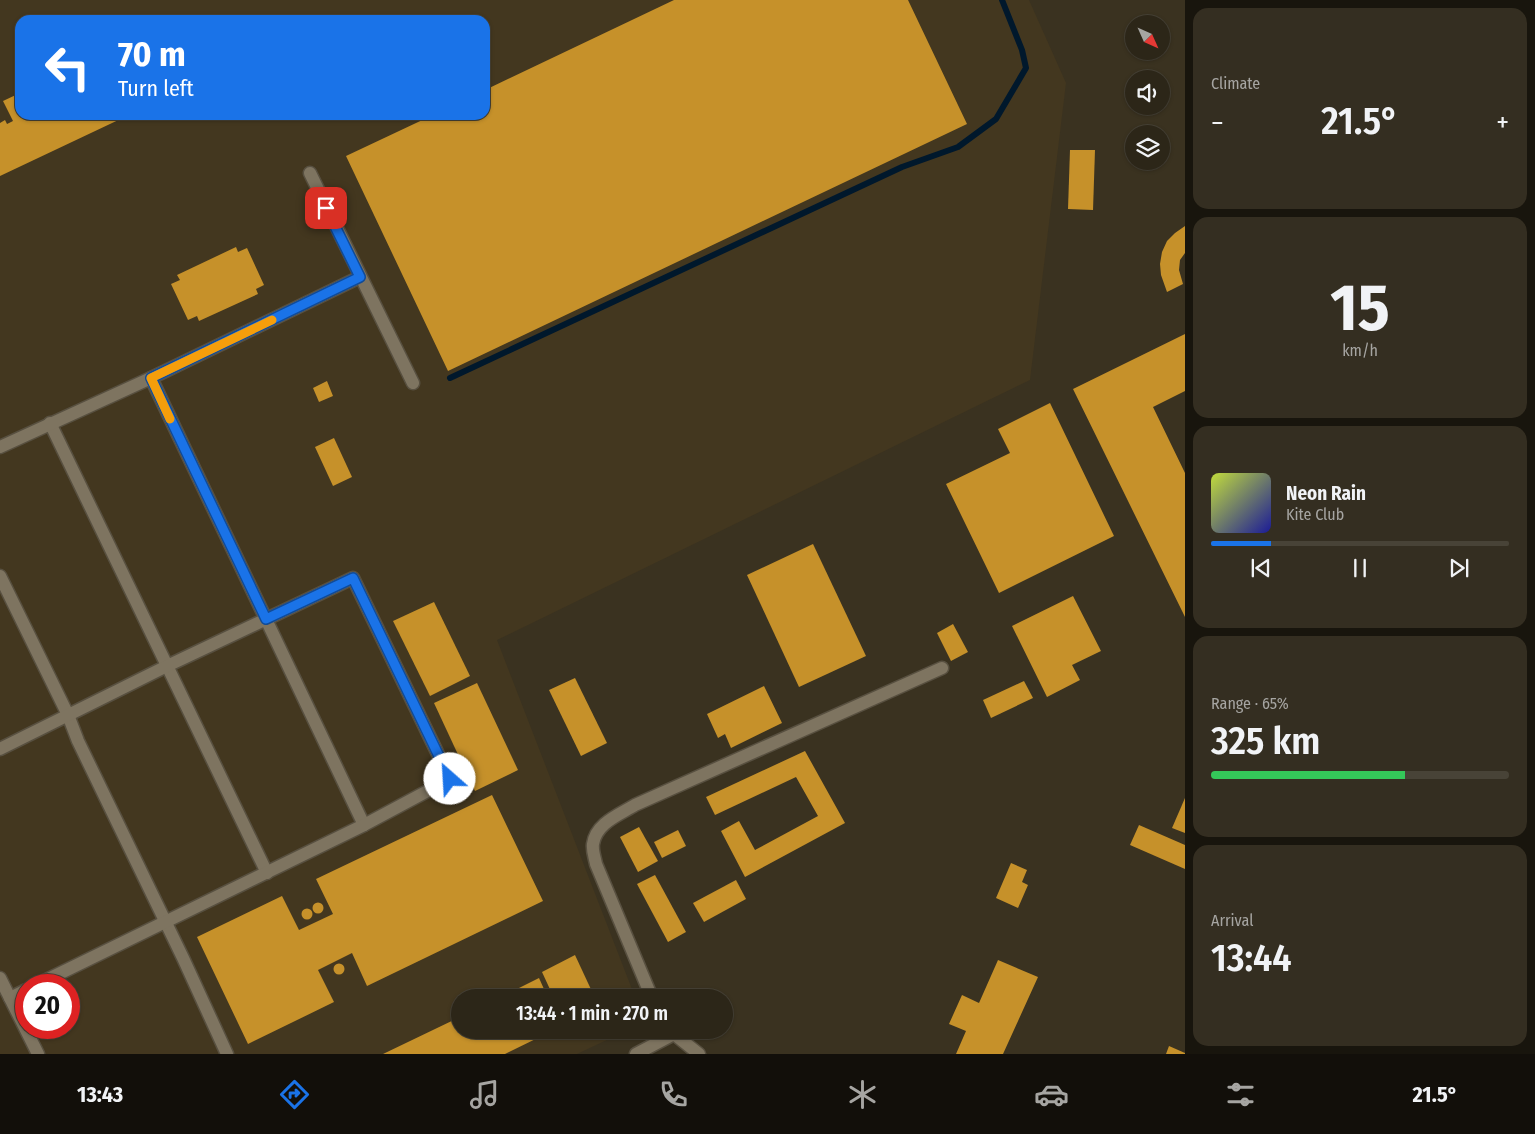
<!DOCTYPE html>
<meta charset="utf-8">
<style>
:root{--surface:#2c2618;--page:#342e21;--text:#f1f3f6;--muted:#a6a5a2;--line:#484337;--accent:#1a73e8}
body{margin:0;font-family:"Fira Sans Condensed",sans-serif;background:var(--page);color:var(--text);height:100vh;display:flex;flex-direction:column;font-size:19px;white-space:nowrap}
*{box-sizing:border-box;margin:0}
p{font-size:16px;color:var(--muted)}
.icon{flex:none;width:28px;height:28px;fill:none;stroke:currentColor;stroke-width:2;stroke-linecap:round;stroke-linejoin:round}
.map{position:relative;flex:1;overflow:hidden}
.drawer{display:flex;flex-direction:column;gap:8px;padding:8px;background:#18150d;width:350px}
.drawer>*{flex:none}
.top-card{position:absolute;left:15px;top:15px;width:475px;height:105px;border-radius:15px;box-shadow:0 1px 4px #0004,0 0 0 1px var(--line);background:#1a73e8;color:#fff;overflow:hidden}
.needle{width:32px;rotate:135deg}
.buttons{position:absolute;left:1125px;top:15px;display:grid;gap:10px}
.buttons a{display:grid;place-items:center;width:45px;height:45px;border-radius:50%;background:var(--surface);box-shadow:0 1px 4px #0004,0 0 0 1px var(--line);font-size:25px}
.speed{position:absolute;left:15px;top:974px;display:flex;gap:10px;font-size:25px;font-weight:700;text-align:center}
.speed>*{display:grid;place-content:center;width:65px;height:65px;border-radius:50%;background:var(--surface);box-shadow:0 1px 4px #0004,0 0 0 1px var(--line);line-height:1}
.speed .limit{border:8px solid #d22;background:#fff;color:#111}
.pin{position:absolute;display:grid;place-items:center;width:42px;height:42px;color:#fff;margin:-21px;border-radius:10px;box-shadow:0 2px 8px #0006}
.me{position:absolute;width:55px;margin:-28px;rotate:334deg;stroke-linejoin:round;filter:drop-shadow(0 0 4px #0008)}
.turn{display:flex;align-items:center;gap:18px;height:105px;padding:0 20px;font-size:22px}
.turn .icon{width:65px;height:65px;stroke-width:2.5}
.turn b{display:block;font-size:35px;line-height:42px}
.big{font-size:38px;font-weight:600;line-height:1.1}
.drawer .tile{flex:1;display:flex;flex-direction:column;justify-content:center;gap:8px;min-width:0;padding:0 18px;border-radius:15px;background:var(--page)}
.drawer .dial{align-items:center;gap:0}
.dial b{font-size:65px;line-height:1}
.song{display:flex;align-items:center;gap:15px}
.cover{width:60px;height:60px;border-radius:8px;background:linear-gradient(135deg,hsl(70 70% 55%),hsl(240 70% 35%))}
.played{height:5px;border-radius:2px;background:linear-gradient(90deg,var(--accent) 20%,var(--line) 20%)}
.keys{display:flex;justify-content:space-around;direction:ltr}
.heat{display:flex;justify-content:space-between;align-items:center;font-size:28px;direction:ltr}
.charge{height:8px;border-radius:4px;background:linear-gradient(90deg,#34c759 65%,var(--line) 0)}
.trip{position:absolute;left:451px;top:989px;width:282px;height:50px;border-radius:25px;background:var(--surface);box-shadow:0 1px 4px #0004,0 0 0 1px var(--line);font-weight:600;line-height:50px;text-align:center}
.tabs{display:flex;height:80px;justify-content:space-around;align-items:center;background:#120f0a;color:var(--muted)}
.tabs .icon{width:35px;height:35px}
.tabs .current{color:var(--accent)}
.tabs b{font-size:22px;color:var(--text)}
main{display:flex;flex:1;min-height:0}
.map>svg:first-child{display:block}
.built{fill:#43371f;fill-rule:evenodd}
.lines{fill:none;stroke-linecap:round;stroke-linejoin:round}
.stream{stroke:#00182c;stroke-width:6}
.building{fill:#c6912a}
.minor-casing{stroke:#585040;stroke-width:15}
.minor{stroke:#7e7460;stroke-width:12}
.route-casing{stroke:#114b97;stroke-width:12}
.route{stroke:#1a73e8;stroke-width:9}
.slow{stroke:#f59e0b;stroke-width:9}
</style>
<main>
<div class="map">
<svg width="1185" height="1054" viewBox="0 0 1185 1054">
<rect width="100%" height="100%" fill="#3a3220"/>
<path class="built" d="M 0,0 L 1029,0 L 1066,83 L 1030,380 L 497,640 L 635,997 L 460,998 L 460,1030 L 628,1030 L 577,1054 L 0,1054 ZM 20,20 L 485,20 L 485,115 L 20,115 ZM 26,985 L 69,985 L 69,1028 L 26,1028 Z"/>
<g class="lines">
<path class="stream" d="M 450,378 L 902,167 L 958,147 L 996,119 L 1026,68 L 1022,50 L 1002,0"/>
</g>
<g class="building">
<path d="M 674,0 L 908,0 L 967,124 L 448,371 L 346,156 L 433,115 L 485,115 L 485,90 Z"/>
<path d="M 20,93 L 20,115 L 129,115 L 0,176 L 0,123 L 5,120 L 7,124 L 13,121 L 3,101 Z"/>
<path d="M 1070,150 L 1095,150 L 1093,210 L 1068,209 Z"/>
<path d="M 1185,226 L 1185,253 L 1180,260 L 1179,270 L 1183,284 L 1167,292 L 1161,275 L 1160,264 L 1162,252 L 1167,241 L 1175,233 Z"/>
<path d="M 236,247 L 238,252 L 247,248 L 264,285 L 256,289 L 258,294 L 199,321 L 197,316 L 188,320 L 171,284 L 180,280 L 177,275 Z"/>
<path d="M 1185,334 L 1185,391 L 1153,407 L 1185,473 L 1185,617 L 1073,389 Z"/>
<path d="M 327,381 L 333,396 L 319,402 L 313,388 Z"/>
<path d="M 1050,403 L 1114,536 L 999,593 L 946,484 L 1010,453 L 998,429 Z"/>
<path d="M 334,438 L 352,477 L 333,486 L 315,447 Z"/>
<path d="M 813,544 L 866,656 L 799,687 L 747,575 Z"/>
<path d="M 1073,596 L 1101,651 L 1072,665 L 1080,680 L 1047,697 L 1012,626 Z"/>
<path d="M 434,602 L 470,676 L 430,696 L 393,621 Z"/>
<path d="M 953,624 L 968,652 L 951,661 L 937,633 Z"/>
<path d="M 575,678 L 607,743 L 581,756 L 549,690 Z"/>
<path d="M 1024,681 L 1033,698 L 991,718 L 983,700 Z"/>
<path d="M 477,683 L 518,770 L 475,791 L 434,703 Z"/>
<path d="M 764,686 L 782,723 L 731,748 L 725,734 L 718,738 L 707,714 Z"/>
<path d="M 805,751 L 845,823 L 745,877 L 721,831 L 739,821 L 755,850 L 818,816 L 796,777 L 715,815 L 706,797 Z"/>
<path d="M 492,795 L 543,901 L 367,986 L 352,953 L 318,970 L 334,1002 L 248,1044 L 197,937 L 282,896 L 299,930 L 333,914 L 316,879 Z"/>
<path d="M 1185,798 L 1185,833 L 1172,828 Z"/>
<path d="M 1139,825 L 1185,845 L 1185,869 L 1130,845 Z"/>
<path d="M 639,827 L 658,861 L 638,872 L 620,837 Z"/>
<path d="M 678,830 L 686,846 L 662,858 L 654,842 Z"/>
<path d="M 1011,863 L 1027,870 L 1022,882 L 1028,885 L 1018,908 L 996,898 Z"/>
<path d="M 655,875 L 686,932 L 668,942 L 637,884 Z"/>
<path d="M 736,880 L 746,899 L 704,922 L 693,903 Z"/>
<circle cx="318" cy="908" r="5.5"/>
<circle cx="307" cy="914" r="5.5"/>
<path d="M 575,955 L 595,998 L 554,998 L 542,972 Z"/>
<path d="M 998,960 L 1038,977 L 1003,1054 L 956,1054 L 966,1031 L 949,1024 L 962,995 L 979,1003 Z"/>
<circle cx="339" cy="969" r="5.5"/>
<path d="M 539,978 L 548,998 L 499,998 Z"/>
<path d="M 460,1017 L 460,1030 L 554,1030 L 505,1054 L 383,1054 Z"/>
<path d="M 1169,1046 L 1185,1053 L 1185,1054 L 1166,1054 Z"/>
</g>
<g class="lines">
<g class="minor-casing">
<g id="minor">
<path d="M 310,173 L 413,383"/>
<path d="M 151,378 L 364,825"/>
<path d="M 50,423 L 267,873"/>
<path d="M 0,447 L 151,378 L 360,277"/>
<path d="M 0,576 L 68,715 L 78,741 L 183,958 L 227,1054"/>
<path d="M 0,749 L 167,666 L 353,578 L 450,779 L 364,825 L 36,985"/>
<path d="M 0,978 L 38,1054"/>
<path d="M 10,998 L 26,990"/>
<path d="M 652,998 L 596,864 C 595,858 592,851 593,844 C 596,823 619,815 635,805 L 942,668"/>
<path d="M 671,1030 L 674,1034 L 699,1054"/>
<path d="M 636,1054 L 674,1034"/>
</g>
</g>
<use href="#minor" class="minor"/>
</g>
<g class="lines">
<g class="route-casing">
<path id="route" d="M 326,208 L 360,277 L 151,378 L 266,619 L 353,578 L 450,779"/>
</g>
<use href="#route" class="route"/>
<path class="slow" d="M 170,419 L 151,378 L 272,320"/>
</g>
</svg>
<div class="buttons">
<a><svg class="needle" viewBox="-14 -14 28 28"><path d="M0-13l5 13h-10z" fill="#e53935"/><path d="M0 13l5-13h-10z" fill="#a6a5a2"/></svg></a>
<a><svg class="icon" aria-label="sound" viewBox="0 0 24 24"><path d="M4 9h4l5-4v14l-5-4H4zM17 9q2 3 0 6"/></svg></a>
<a><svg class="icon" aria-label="layers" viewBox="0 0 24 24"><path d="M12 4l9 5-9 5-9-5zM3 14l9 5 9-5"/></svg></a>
</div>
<div class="speed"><div class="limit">20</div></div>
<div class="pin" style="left:326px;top:208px;background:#d93025"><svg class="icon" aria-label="arrive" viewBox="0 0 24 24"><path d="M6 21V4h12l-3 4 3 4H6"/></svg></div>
<svg class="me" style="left:450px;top:779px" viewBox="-20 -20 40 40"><circle r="19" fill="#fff"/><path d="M0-13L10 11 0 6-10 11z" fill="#1a73e8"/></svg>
<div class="trip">13:44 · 1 min · 270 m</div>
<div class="top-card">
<div class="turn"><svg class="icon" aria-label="left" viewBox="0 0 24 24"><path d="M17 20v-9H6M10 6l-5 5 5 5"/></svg><div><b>70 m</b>Turn left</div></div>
</div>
</div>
<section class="drawer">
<div class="tile"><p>Climate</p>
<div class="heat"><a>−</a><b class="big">21.5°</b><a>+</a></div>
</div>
<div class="tile dial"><b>15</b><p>km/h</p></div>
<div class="tile">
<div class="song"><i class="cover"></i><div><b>Neon Rain</b><p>Kite Club</p></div></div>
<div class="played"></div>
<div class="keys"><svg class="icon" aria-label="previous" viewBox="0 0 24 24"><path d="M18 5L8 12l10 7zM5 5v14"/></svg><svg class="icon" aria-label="pause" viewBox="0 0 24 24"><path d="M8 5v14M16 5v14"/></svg><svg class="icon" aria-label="next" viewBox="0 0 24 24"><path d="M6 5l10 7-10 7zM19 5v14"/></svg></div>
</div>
<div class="tile"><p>Range · 65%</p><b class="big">325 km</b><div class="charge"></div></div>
<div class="tile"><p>Arrival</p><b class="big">13:44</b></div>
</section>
</main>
<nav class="tabs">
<b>13:43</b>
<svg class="icon current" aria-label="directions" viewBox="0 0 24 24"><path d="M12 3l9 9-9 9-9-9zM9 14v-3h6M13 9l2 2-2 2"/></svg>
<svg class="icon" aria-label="music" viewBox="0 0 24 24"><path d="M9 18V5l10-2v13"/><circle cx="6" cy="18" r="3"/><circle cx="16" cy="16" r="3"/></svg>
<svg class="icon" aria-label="phone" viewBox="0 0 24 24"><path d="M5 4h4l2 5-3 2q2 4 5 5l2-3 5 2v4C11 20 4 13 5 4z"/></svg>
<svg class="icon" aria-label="climate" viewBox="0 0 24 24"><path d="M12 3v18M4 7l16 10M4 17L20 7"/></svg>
<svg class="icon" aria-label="car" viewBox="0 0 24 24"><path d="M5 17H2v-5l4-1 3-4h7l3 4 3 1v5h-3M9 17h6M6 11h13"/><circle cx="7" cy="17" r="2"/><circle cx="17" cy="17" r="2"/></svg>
<svg class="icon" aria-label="filters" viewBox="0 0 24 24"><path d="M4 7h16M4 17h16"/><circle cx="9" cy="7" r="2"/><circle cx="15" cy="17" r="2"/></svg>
<b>21.5°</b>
</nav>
